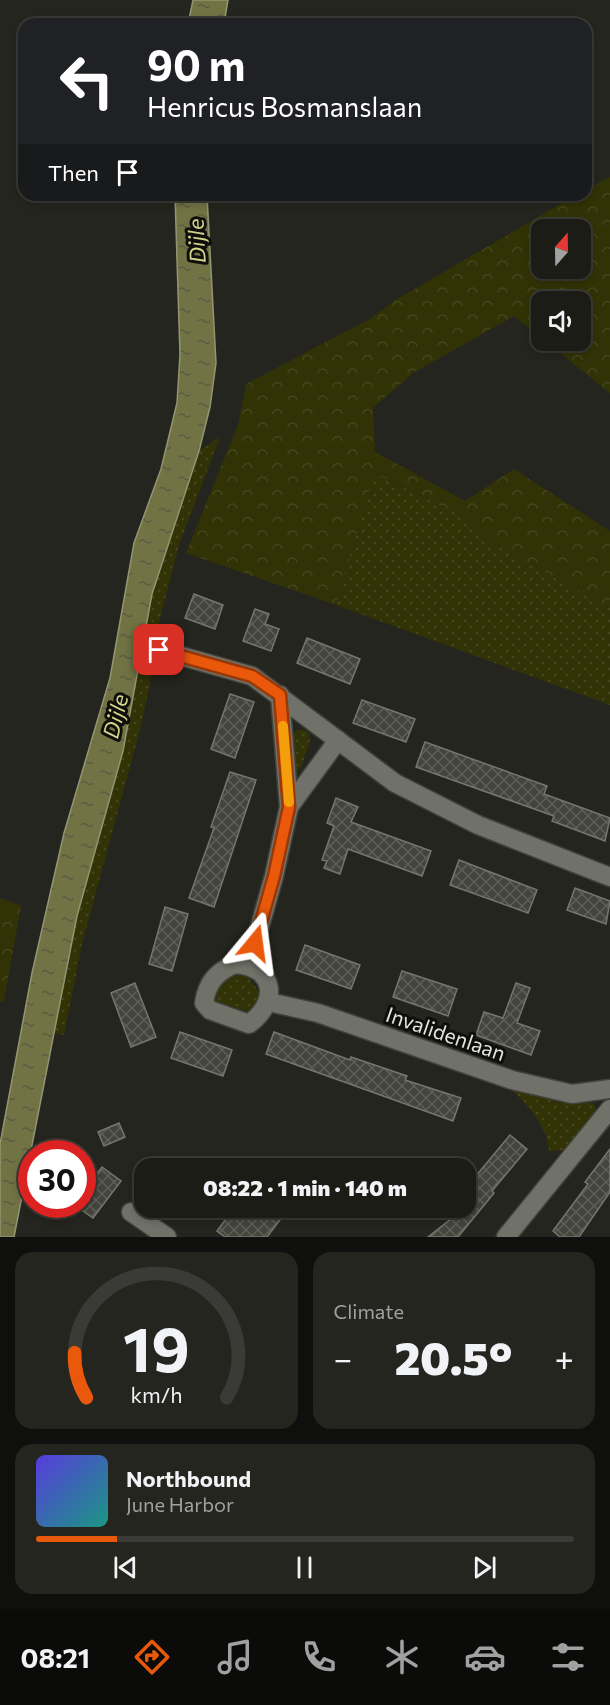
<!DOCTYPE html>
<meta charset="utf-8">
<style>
:root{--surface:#1c1c17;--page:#252520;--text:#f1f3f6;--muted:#a0a1a1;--line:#3a3a36;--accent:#ea580c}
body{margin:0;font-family:Commissioner,sans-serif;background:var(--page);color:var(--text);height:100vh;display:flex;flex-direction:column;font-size:22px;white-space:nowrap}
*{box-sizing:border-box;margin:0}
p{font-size:20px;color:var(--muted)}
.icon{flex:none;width:33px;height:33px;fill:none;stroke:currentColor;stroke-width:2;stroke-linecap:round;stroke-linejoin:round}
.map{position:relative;height:1237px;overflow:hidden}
.sheet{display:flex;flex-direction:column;gap:15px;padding:15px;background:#0f0f0d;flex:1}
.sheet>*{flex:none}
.banner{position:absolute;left:18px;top:18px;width:574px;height:183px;border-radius:18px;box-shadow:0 3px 9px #0003,0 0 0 2px var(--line);background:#202124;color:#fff;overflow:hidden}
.needle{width:39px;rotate:20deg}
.buttons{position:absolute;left:531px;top:219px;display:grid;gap:12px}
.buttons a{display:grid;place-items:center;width:60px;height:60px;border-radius:12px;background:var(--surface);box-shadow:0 3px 9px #0003,0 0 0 2px var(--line);font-size:30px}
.speed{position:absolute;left:18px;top:1140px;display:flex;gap:12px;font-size:30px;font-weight:700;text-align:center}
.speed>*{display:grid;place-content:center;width:78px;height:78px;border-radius:50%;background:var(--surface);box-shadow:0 3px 9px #0003,0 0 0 2px var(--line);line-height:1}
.speed .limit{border:9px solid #d22;background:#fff;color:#111}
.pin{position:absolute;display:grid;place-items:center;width:51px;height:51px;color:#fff;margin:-26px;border-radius:12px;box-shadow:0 3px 9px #0006}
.me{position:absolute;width:66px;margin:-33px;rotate:16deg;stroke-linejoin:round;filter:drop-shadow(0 0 4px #0008)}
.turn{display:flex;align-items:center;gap:21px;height:126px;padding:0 30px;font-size:27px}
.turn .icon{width:78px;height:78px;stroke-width:2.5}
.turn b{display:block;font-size:42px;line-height:51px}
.then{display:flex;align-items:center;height:57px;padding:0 30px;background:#0003;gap:12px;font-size:22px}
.big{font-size:45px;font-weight:800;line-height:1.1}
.sheet .tile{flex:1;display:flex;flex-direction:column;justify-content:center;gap:9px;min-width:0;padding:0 21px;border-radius:18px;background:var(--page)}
.sheet .dial{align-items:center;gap:0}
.dial svg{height:156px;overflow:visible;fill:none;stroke:var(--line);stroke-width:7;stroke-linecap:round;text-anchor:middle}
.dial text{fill:var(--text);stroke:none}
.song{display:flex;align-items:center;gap:18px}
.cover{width:72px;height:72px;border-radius:9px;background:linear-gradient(135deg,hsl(250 70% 55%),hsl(170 70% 35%))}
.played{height:6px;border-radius:3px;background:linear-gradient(90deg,var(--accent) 15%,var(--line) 15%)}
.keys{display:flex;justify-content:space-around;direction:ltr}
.heat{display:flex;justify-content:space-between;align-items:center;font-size:33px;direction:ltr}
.sheet .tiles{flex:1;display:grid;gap:15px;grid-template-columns:1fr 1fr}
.tile:last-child{grid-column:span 2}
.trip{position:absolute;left:134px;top:1158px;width:342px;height:60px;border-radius:18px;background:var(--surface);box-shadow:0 3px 9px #0003,0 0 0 2px var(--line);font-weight:800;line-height:60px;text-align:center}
.dock{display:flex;height:96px;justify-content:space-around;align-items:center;background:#0b0b09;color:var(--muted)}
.dock .icon{width:42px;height:42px}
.dock .current{color:var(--accent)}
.dock b{font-size:27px;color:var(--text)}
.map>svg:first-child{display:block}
.grass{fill:url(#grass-dots)}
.forest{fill:url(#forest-crowns);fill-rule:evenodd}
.water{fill:url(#water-ripples);stroke:#939572;stroke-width:1.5}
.building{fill:url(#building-cross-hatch);stroke:#75766e;stroke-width:1.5}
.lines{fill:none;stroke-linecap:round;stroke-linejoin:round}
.street-casing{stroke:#41423c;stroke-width:21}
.street{stroke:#707168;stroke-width:18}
.route-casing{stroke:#983908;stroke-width:15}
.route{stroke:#ea580c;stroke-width:10}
.slow{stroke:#f59e0b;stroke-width:10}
.labels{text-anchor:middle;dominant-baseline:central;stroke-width:6;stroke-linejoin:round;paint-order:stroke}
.street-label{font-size:21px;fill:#e3e4df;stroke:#0e0e0b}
.water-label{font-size:22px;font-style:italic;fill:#d2d68b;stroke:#0e0e0b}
</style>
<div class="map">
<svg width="610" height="1237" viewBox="0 0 610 1237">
<defs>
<pattern id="grass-dots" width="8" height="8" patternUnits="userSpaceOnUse" patternTransform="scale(1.5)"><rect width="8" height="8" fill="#313205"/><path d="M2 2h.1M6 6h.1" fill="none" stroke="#45461d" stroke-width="1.8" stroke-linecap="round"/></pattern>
<pattern id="forest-crowns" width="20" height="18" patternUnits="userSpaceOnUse" patternTransform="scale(1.5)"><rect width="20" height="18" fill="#313205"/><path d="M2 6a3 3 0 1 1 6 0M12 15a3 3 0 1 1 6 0" fill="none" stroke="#45461d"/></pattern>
<pattern id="water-ripples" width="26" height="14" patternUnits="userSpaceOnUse" patternTransform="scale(1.5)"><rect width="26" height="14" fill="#717344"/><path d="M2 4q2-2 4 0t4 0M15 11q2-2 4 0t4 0" fill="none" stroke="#5a5c44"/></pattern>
<pattern id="building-cross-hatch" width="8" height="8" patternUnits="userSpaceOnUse" patternTransform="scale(1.5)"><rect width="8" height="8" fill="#43443c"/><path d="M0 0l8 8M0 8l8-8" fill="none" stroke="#5e5f58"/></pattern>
</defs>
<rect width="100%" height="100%" fill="#25251f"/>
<g class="grass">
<path d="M 220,437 L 179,545 L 155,638 L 152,674 L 141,726 L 82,944 L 64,1035 L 54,1033 L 77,916 L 135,689 L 152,594 L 199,451 Z"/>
<path d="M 373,473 L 467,518 L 485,539 L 610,608 L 610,705 L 336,605 Z"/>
<path d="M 297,730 L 305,730 L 309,734 L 310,741 L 301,768 L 296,771 L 291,765 L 293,735 Z"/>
<path d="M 235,974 L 248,977 L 261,995 L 249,1012 L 213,1000 L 216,984 Z"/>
<path d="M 512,1087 L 560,1103 L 593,1103 L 598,1113 L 567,1150 L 549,1151 C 547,1125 528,1106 511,1089 Z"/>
</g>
<g class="forest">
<path d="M 610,177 L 610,393 L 545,341 L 580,340 L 580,302 L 542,302 L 541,338 L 514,316 L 413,373 L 373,408 L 375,452 L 465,501 L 514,469 L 610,531 L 610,608 L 485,539 L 467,518 L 374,473 L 336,605 L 186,553 L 238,425 L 246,384 L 370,319 L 394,301 L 576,195 L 586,195 L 587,189 ZM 542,230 L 580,230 L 580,268 L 542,268 Z"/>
<path d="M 0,898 L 21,906 L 4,1001 L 0,1002 Z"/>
</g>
<g class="water">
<path d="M 193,0 L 228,0 L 224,24 L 188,24 Z"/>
<path d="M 175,195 L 207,195 L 216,363 L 210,407 L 199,451 L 152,594 L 123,751 L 77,916 L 14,1237 L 0,1237 L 0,1144 L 32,973 L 64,833 L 110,678 L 134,543 L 161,469 L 177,403 L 180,355 Z"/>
</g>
<g class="building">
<path d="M 194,594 L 223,605 L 215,629 L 185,618 Z"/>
<path d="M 255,609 L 269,614 L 265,624 L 279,629 L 271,651 L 243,641 Z"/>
<path d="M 307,638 L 360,659 L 350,684 L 297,663 Z"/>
<path d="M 230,694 L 254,702 L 235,758 L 211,749 Z"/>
<path d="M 362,700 L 415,719 L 406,742 L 353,723 Z"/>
<path d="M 425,742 L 547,786 L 544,794 L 610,818 L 605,841 L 552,821 L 554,816 L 416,767 Z"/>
<path d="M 230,772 L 256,780 L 214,907 L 189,898 L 214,828 L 211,827 Z"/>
<path d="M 336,798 L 358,807 L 351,822 L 431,851 L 422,876 L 348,849 L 340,874 L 324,868 L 327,861 L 322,860 L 334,826 L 327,823 Z"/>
<path d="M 459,860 L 537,890 L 528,913 L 450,885 Z"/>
<path d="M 575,888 L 610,901 L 606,924 L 567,910 Z"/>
<path d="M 165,907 L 188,914 L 172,971 L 149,964 Z"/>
<path d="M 305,945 L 360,965 L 351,989 L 296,970 Z"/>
<path d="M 402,971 L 457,989 L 448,1016 L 393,997 Z"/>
<path d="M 135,983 L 156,1037 L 131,1047 L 111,993 Z"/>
<path d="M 516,983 L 530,988 L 517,1023 L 540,1031 L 531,1055 L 476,1035 L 484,1012 L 503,1018 Z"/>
<path d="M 180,1032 L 232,1050 L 223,1076 L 171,1058 Z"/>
<path d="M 274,1032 L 350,1060 L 351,1057 L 407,1076 L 405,1080 L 461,1098 L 453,1121 L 266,1054 Z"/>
<path d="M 119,1123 L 125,1137 L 104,1146 L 98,1132 Z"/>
<path d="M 510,1135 L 527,1149 L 492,1191 L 494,1193 L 458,1237 L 428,1237 L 465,1208 L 465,1189 Z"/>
<path d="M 610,1149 L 610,1192 L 579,1237 L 560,1237 L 553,1231 L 588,1184 L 585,1182 Z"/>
<path d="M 102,1167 L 121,1181 L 93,1218 L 82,1210 L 82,1193 Z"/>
<path d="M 234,1208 L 289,1208 L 267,1237 L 225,1237 L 217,1231 Z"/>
</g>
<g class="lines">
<g class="street-casing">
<g id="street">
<path d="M 160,650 L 252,676 L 395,783 L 478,825 L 610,877"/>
<path d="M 289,807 L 338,740"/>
<path d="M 235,964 C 276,967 279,1002 249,1024 L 210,1010 L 204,1003 C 207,983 216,972 235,964 Z"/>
<path d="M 249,965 L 274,876 L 289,807 L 280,695"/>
<path d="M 269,1002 L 318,1013 L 512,1080 L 572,1094 L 610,1089"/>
<path d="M 131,1212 L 167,1237"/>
<path d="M 506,1237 L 610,1109"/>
</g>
</g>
<use href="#street" class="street"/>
</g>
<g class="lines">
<g class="route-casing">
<path id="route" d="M 159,650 L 252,676 L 280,695 L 289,807 L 274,876 L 255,943"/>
</g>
<use href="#route" class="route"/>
<path class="slow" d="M 283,726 L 289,802"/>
</g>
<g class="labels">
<g class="street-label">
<text transform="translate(446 1033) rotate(19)">Invalidenlaan</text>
</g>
<g class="water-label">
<text transform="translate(196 241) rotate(-93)">Dijle</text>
<text transform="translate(115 716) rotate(-76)">Dijle</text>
</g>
</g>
</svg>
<div class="buttons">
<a><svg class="needle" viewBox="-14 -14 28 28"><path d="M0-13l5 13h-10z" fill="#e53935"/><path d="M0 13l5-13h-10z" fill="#a0a1a1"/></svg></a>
<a><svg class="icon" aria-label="sound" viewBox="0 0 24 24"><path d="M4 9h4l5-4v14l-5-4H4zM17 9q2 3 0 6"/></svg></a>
</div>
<div class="speed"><div class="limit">30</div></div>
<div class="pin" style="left:159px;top:650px;background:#d93025"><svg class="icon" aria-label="arrive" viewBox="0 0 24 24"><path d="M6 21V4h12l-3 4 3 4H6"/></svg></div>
<svg class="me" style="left:255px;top:943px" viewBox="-20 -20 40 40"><path d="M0-17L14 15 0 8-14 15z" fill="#ea580c" stroke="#fff" stroke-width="4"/></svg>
<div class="trip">08:22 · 1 min · 140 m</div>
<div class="banner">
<div class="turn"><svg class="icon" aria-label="left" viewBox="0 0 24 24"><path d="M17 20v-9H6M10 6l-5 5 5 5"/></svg><div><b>90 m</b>Henricus Bosmanslaan</div></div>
<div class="then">Then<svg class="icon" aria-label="arrive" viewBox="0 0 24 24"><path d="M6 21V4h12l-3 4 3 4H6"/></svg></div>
</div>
</div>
<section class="sheet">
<div class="tiles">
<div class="tile dial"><svg viewBox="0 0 100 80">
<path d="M14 69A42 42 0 1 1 86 69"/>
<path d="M14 69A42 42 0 0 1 8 46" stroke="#ea580c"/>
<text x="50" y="56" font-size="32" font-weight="700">19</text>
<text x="50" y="72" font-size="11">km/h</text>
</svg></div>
<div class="tile"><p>Climate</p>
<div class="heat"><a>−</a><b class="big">20.5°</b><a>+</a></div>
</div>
<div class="tile">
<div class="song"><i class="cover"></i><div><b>Northbound</b><p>June Harbor</p></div></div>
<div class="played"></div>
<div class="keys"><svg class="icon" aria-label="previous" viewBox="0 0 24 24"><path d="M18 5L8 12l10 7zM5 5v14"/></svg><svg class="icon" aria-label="pause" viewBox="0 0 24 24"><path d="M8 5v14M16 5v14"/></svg><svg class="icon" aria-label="next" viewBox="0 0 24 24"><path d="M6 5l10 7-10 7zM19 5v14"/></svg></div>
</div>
</div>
</section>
<nav class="dock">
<b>08:21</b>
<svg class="icon current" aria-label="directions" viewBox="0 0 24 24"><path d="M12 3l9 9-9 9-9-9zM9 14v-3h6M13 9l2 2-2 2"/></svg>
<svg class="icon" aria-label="music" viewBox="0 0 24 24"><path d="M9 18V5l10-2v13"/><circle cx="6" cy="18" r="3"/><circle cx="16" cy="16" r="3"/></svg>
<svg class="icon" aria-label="phone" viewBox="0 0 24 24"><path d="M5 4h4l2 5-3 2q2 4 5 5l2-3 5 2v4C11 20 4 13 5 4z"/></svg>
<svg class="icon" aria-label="climate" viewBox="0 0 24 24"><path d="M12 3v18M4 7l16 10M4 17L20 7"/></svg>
<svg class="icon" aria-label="car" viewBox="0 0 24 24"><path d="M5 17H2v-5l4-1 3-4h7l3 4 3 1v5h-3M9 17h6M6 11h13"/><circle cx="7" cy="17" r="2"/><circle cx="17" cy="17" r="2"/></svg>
<svg class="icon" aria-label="filters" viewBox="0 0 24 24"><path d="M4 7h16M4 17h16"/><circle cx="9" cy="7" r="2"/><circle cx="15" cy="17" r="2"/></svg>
</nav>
